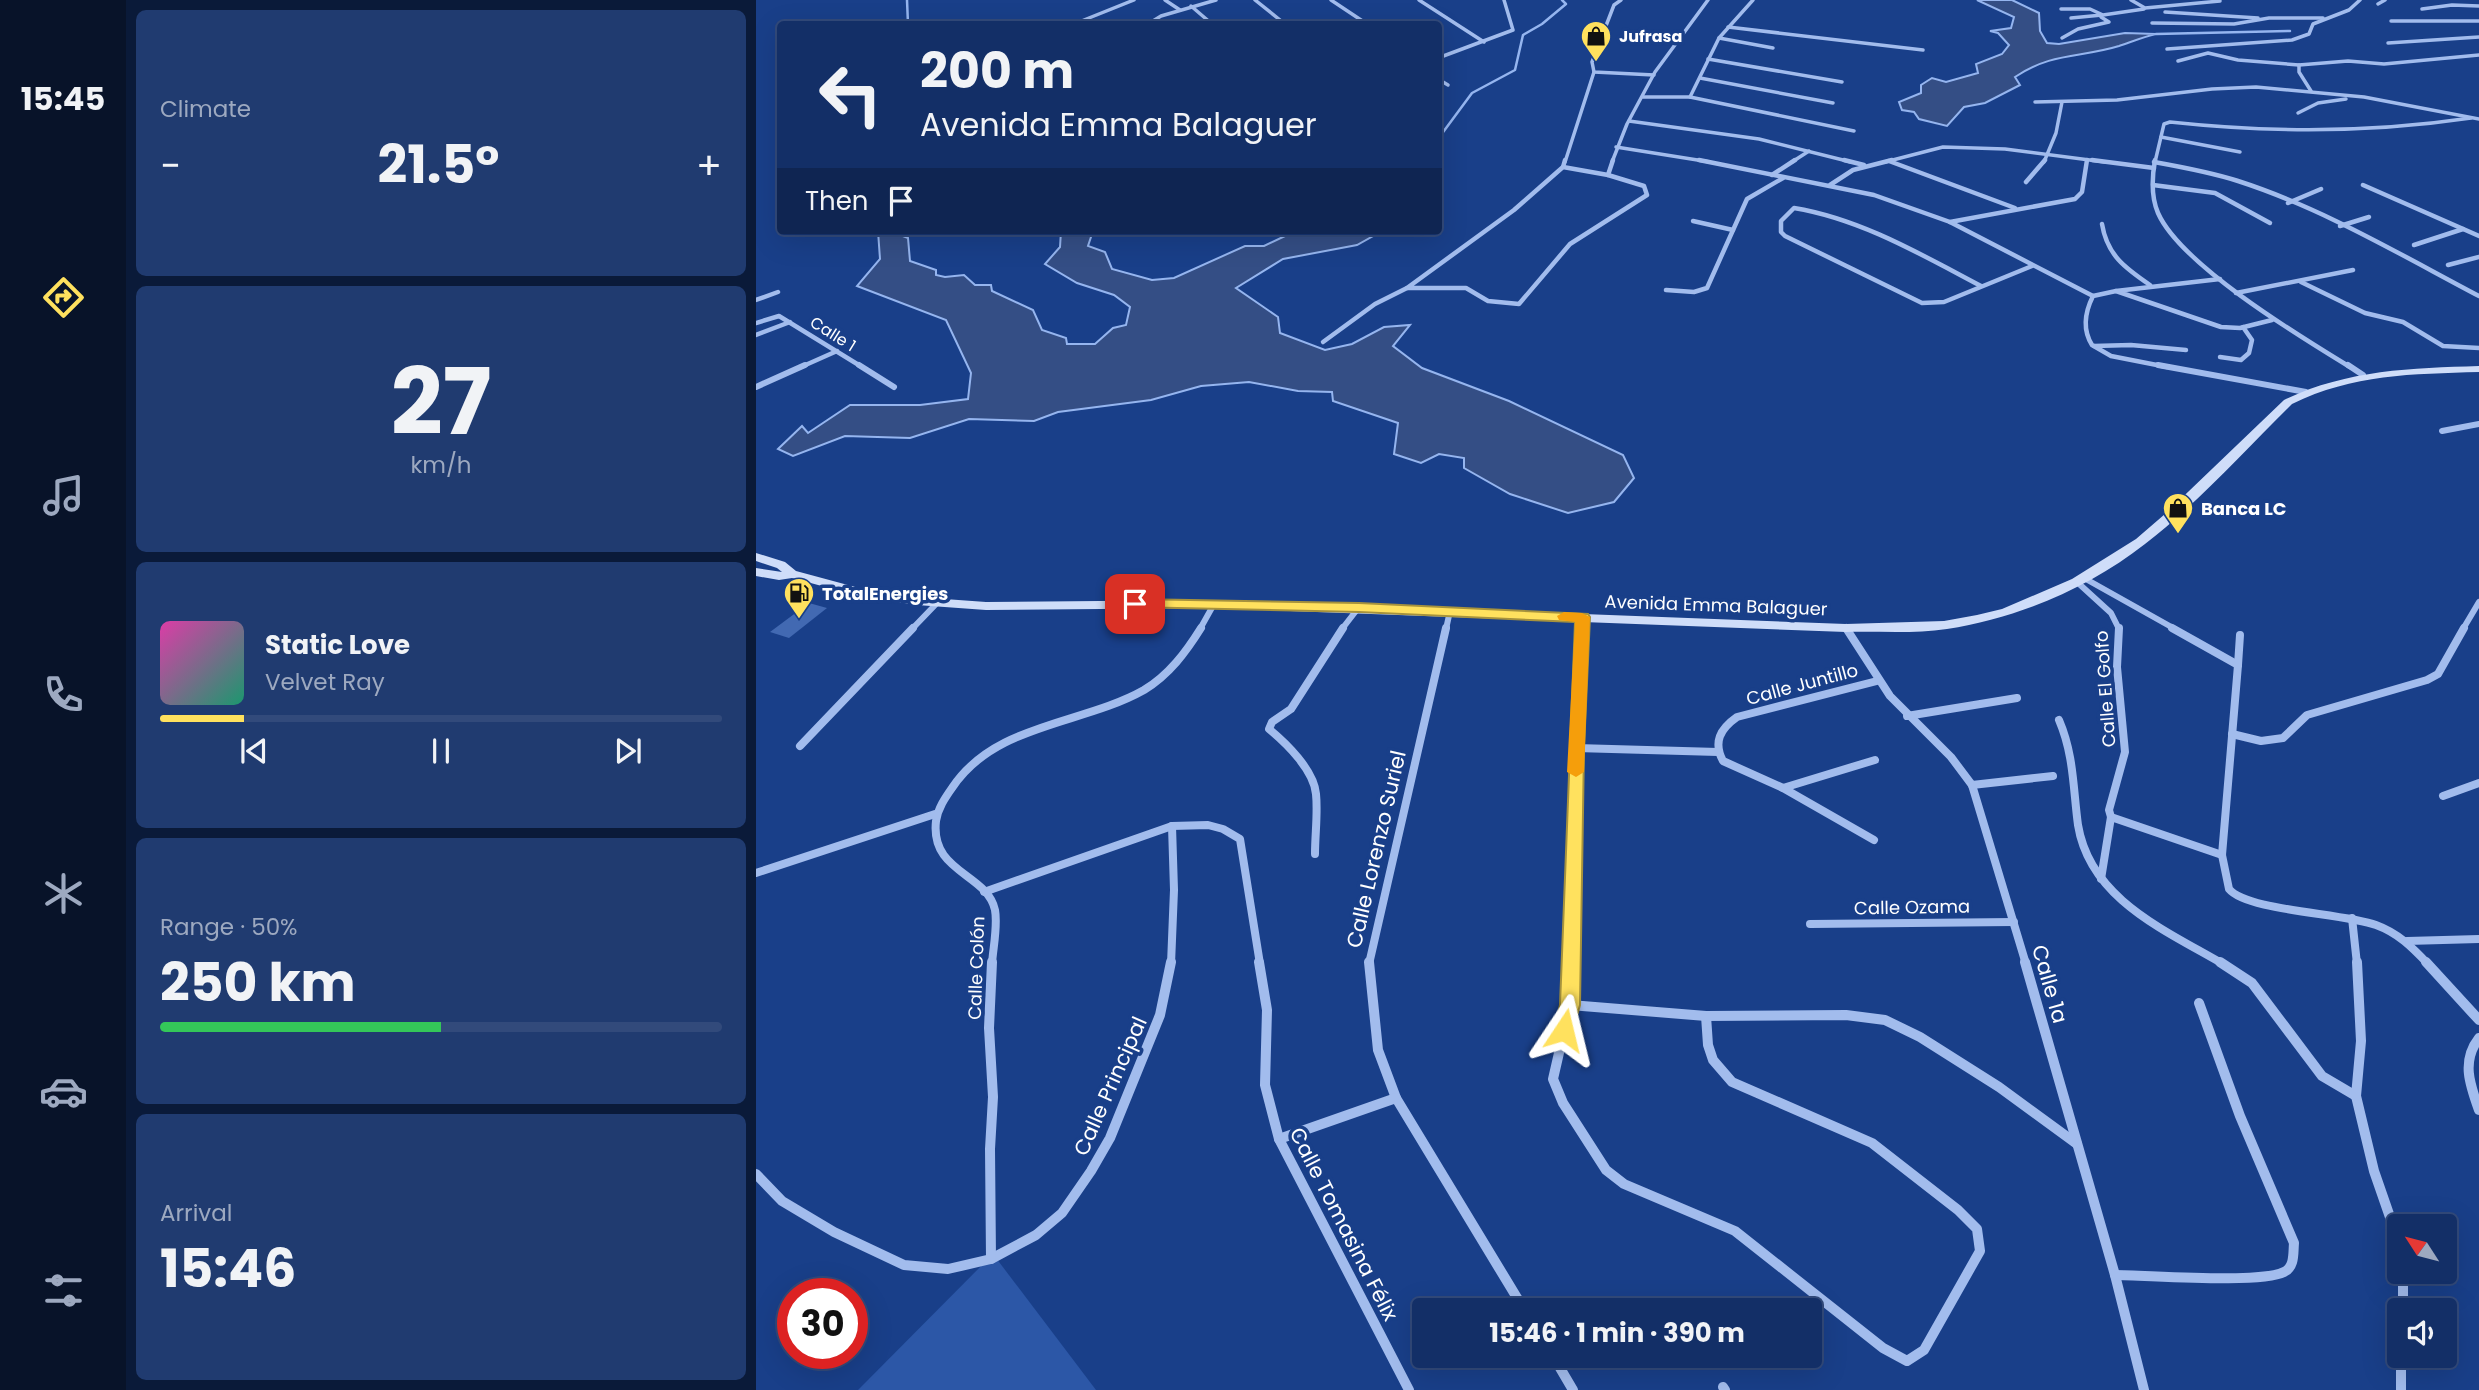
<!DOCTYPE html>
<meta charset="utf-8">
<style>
:root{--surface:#132f67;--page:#203b70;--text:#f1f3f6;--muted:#9da9c0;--line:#324a7b;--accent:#ffe15e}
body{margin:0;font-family:Poppins,sans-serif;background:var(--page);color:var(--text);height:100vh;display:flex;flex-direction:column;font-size:26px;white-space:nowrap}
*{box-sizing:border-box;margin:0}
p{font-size:23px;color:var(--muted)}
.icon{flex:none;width:38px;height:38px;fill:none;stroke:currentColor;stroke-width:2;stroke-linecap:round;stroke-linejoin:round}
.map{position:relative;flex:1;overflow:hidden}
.sheet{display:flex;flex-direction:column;gap:10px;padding:10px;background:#0a1a39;width:630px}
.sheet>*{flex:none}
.banner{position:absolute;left:21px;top:21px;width:665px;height:214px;border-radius:7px;box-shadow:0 7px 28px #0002,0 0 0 2px var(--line);background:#132f67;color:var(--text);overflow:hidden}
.needle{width:46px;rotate:306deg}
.controls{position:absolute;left:1631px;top:1214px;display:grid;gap:14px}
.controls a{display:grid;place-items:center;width:70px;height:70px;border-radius:7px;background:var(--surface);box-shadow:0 7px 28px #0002,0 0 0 2px var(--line);font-size:35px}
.speed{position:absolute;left:21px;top:1278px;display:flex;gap:14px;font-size:35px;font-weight:700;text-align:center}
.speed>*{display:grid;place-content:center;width:91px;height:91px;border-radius:50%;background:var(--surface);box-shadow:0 7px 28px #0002,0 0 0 2px var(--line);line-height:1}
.speed .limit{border:10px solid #d22;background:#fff;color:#111}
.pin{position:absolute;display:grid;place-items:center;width:60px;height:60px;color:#fff;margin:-30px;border-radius:14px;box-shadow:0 4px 10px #0006}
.me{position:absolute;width:77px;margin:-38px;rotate:10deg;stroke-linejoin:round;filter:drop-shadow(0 0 5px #0008)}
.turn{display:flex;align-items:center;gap:24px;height:147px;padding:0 28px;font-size:32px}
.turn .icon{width:91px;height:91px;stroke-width:2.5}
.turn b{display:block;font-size:49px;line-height:60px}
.then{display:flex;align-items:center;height:66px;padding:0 28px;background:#0003;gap:14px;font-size:26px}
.big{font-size:52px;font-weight:700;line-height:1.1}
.sheet .card{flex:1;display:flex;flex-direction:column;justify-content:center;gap:10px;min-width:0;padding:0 24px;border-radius:10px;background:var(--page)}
.sheet .dial{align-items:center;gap:0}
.dial b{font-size:91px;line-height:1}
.song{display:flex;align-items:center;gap:21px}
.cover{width:84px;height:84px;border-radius:10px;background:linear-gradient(135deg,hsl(320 70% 55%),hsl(160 70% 35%))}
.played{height:7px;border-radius:4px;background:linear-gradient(90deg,var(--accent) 15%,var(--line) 15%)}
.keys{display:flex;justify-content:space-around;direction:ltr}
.heat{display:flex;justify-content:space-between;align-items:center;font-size:38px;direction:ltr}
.charge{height:10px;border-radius:5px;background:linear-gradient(90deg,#34c759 50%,var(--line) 0)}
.trip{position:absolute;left:656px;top:1298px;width:410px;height:70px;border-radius:7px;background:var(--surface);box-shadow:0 7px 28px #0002,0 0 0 2px var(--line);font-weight:700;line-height:70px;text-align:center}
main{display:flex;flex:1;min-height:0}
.tab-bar{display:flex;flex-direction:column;width:126px;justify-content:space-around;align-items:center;background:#081329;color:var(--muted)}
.tab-bar .icon{width:49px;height:49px}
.tab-bar .active{color:var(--accent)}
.tab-bar b{font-size:32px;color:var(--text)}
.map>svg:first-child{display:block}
.green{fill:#2c57a7}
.water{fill:#344e85;stroke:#95b5ef;stroke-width:2}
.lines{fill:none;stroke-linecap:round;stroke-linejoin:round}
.stream{stroke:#95b5ef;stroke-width:2.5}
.building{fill:#4269b2}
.street-far4{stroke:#a2bced;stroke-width:3.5}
.street-far3{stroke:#a2bced;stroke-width:4.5}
.street-far2{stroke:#a2bced;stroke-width:6}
.street-far1{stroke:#a2bced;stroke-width:8}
.street{stroke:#a2bced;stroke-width:10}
.secondary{fill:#cfddf9;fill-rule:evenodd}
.route{fill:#ffe15e;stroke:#a6923d;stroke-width:2}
.slow{fill:#f59e0b}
.labels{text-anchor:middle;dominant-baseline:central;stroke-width:7;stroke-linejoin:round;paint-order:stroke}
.far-poi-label{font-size:16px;font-weight:bold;fill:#fff;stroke:#193f89;text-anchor:start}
.far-street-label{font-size:16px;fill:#fff;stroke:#193f89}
.poi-label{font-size:18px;font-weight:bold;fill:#fff;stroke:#193f89;text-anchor:start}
.street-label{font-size:18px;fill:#fff;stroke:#193f89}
.near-street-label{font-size:21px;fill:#fff;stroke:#193f89}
</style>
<main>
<nav class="tab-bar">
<b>15:45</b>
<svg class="icon active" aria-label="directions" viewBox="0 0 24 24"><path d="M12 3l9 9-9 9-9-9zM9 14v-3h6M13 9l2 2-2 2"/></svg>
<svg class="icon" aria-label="music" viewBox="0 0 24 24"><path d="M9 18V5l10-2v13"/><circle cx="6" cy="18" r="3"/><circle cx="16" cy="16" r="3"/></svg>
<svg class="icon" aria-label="phone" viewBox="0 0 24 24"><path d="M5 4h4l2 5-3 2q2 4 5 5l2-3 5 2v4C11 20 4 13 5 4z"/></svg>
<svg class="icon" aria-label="climate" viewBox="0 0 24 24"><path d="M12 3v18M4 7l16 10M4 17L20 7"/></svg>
<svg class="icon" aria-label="car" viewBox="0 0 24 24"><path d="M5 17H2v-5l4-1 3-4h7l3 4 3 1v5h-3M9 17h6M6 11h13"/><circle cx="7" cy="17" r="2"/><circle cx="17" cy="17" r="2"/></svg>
<svg class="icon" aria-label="filters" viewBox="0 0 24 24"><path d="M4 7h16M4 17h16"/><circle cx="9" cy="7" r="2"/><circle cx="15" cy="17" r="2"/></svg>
</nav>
<section class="sheet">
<div class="card"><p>Climate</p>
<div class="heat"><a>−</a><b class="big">21.5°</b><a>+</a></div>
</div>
<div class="card dial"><b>27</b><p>km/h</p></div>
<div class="card">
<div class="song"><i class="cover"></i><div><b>Static Love</b><p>Velvet Ray</p></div></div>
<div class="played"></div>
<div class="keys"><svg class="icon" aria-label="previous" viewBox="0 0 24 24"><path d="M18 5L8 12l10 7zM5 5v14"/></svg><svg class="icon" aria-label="pause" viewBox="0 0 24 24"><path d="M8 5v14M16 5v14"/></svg><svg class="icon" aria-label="next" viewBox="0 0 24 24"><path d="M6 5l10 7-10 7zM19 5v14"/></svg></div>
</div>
<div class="card"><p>Range · 50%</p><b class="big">250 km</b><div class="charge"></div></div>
<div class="card"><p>Arrival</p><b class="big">15:46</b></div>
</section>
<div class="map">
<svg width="1723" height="1390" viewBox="0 0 1723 1390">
<rect width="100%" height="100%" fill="#193f89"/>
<path class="green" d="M 237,1254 L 340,1390 L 102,1390 Z"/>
<g class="water">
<path d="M 1221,0 L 1256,0 L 1283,13 L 1284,31 L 1291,43 L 1303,44 L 1369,33 L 1400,34 C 1387,37 1375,42 1363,46 C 1324,58 1296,52 1259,77 L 1264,85 L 1229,103 L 1208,107 L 1191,126 L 1163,119 L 1158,112 L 1146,110 L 1143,102 L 1165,93 L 1165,85 L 1176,78 L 1190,82 L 1222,73 L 1220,64 L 1246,54 L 1253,45 L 1242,33 L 1234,31 L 1255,28 L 1258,17 Z"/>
<path d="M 122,231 L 134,231 L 152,238 L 154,261 L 180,270 L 180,275 L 189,277 L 208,275 L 219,285 L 235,285 L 236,291 L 277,310 L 286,330 L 310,338 L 311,344 L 339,344 L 357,328 L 370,325 L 374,307 L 358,295 L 321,283 L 289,264 L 304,247 L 305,231 L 337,231 L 332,246 L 349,252 L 356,269 L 396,280 L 418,278 L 489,246 L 508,246 L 529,236 L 553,231 L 626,231 L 601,245 L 527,259 L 480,288 L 522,317 L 524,333 L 569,350 L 596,344 L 628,327 L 654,325 L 637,346 L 666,368 L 753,401 L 867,455 L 878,478 L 858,502 L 812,513 L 754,494 L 708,468 L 708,458 L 683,454 L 665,463 L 638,454 L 642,423 L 577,401 L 576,392 L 542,391 L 493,382 L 445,386 L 395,400 L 302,412 L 278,421 L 213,419 L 154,438 L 89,436 L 37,456 L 22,449 L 46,426 L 52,433 L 94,405 L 164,405 L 212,399 L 215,373 L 190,320 L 101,286 L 124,259 Z"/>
</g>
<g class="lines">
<g class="stream">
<path d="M 151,0 L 152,24"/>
<path d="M 1400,34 L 1534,31"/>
<path d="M 682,139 L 716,93 L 759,70 L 767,35 L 786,24 L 810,4 L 806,0"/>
</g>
</g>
<path class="building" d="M 53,603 L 71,608 L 33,638 L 14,632 Z"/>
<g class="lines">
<g class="street-far4">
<path d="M 409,0 L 424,10"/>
<path d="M 499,0 L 529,24"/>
<path d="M 575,0 L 611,24"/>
<path d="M 663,0 L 728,42"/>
<path d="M 865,0 L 858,5 L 836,62 L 838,72 L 898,75"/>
<path d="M 1375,0 L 1389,8 L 1464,1"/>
<path d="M 1622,4 L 1629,0"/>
<path d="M 435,6 L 456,24"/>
<path d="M 1305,9 L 1334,9 L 1347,15 L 1388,9"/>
<path d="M 1666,9 L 1696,5 L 1723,6"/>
<path d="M 1409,12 L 1502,18"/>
<path d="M 1315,18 L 1346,15"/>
<path d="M 1635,21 L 1723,21"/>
<path d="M 1396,23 L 1478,24 L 1513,18 L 1567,18"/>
<path d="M 318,24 L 378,0"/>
<path d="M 392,24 L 405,16 L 460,0"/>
<path d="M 972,27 L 1167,50"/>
<path d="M 963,38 L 1017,48"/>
<path d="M 1306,38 L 1322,29 L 1353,22 L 1345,17"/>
<path d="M 1632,43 L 1723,37"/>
<path d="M 1411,49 L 1536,40 L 1553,34 L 1557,24 L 1593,10 L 1604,0"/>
<path d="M 682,58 L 757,30 L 748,0"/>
<path d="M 952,59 L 1086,82"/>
<path d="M 1422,61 L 1452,53 L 1482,60 L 1543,65 L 1592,61 L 1628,64 L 1723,55"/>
<path d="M 1543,65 L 1543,72 L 1555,91"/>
<path d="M 944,78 L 1077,103"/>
<path d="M 682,79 L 692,85"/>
<path d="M 887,97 L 934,97 L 963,38 L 997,0"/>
<path d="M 934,97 L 1098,131"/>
<path d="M 1279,102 L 1361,100 L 1456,89 L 1500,87 L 1608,97 L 1723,119"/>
<path d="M 1542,113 L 1562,103 L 1590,99"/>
<path d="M 873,121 L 1003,139 L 1095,162"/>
<path d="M 1405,137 L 1484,152"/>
<path d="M 860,147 L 954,162"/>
<path d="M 809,162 L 838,72"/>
<path d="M 856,162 L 871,124 L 899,72 L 952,0"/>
<path d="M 1036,162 L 1053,151"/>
<path d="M 1129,162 L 1187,147 L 1249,149 L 1349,162"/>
<path d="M 1288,162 L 1300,133 L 1306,102"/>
<path d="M 1399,162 L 1408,124 L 1414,122 C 1515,133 1614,133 1715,118"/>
</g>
<g class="street-far3">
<path d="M 943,160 L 1118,195 L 1194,222 L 1337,296"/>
<path d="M 1088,160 L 1108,165"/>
<path d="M 1336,160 L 1398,168"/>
<path d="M 1399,160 C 1396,177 1395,197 1402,213 C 1425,265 1545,337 1594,367"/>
<path d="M 1133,161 L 1259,208"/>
<path d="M 1398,162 C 1426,167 1454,172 1482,181 C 1566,208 1645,255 1723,296"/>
<path d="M 807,167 L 809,160"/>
<path d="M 807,167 L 852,175 L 888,186 L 891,195 L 814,244 L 763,304 L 732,301 L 710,288 L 651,288 L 758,210 Z"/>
<path d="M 852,175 L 857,160"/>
<path d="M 1016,175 L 1039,160"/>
<path d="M 1270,182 L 1289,160"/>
<path d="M 1074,185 L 1097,170 L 1136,160"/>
<path d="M 1397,185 L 1459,193 L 1514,223"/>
<path d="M 1607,185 L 1723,236"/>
<path d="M 1532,203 L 1565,189"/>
<path d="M 937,221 L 977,230"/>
<path d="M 1194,222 L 1319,199 L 1326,192 L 1331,160"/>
<path d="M 1346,224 C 1351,255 1369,268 1394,285"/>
<path d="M 1584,226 L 1613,217"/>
<path d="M 1658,245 L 1707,229"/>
<path d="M 1692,265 L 1723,257"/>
<path d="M 1464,279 L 1360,291 L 1465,327 L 1484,328 L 1516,320"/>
<path d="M 1545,282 L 1609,313 L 1647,322 L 1687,346 L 1723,348"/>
<path d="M 1225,286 C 1166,255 1105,219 1038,208 L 1025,221 L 1025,232 L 1029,236 L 1166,303 L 1188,302 L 1276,266"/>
<path d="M 910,290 L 938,292 L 951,288 L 991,199 L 1027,178"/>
<path d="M 1360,291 L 1337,296 C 1329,312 1326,329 1336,345 L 1355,356 L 1411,367"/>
<path d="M 1480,293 L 1597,270"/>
<path d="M 0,300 L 22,292"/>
<path d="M 0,323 L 23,316 L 106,367"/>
<path d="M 0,335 L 34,322"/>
<path d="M 567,342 L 619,304 L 651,288"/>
<path d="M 1338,346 L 1375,345 L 1430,350"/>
<path d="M 1464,357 L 1485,360 L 1493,353 L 1496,340 L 1487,327"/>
<path d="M 45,367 L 81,351"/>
</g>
<g class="street-far2">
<path d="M 103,365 L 138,387"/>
<path d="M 1402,365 L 1550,392"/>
<path d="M 1592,365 L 1607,375"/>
<path d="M 0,387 L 49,365"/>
<path d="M 1686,431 L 1723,424"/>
<path d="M 1328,578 L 1419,629"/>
<path d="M 1321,582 L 1355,613 L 1363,629"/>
<path d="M 156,629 L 181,603"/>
<path d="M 444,629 L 458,604"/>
<path d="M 586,629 L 603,607"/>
<path d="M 690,629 L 694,611"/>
<path d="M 826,629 L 826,617"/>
<path d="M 1707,629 L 1723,602"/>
</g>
<g class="street-far1">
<path d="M 1090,628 L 1134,696 L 1195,757 L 1216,785 L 1270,964"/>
<path d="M 1363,628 L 1361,667 L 1369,752 L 1353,810 L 1355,817 L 1466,855"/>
<path d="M 1416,628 L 1482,665 L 1466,855 L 1473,889 C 1491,911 1587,913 1620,925 C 1642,933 1656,947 1672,964"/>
<path d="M 1482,665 L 1484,635"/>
<path d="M 1151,716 L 1261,698"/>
<path d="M 1303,720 C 1318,755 1317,788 1322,825 C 1334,899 1409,930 1467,964"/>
<path d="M 1476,734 L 1505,741 L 1527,738 L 1551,715 L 1671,680 L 1682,674 L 1708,628"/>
<path d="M 44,746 L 157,628"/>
<path d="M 820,748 L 962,752"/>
<path d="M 1216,785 L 1297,776"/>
<path d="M 1027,788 L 1119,760"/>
<path d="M 1687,796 L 1723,783"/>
<path d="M 1118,840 L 1027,788 L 967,761 C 957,742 964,729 981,717 L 1121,681"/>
<path d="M 559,854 C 559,834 562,813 560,794 C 558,770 530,743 513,729 L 516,722 L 535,709 L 587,628"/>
<path d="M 0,873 L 179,814"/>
<path d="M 1345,879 L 1355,817"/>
<path d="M 228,892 L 416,826 L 452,825 L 467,829 L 484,839 L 504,964"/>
<path d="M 1596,918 L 1601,964"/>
<path d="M 1054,924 L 1258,922"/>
<path d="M 1651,941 L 1723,939"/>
<path d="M 236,964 C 237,948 242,926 239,910 C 231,873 174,873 180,821 C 182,808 189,798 196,788 C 239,723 326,725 388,690 C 413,675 430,652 445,628"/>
<path d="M 415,964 L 418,890 L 416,826"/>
<path d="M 613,964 L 690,628"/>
<path d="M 815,964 L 826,628"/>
</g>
<g class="street">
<path d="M 503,962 L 511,1010 L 509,1085 L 523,1139 L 653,1390"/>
<path d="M 613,962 L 622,1050 L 640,1098 L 769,1311"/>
<path d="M 815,962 L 814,1005 L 797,1079 L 807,1103 L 850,1170 L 868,1184 L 979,1231 L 1127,1348 L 1151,1361 L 1168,1350 L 1224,1251 L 1221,1229 L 1202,1210 L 1116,1143 L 976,1082 L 957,1060 L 952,1045 L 950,1016"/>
<path d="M 1269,962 L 1359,1275 L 1388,1390"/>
<path d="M 1464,962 L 1496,983 L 1566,1076 L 1600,1096"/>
<path d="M 1601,962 L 1605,1041 L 1600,1096 L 1618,1171 L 1643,1243"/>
<path d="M 1670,962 L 1723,1020"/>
<path d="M 814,1005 L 950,1016 L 1090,1015 L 1129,1020 L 1164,1037 L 1243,1087 L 1321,1144"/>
<path d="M 1723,1038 C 1705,1061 1714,1085 1723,1110"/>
<path d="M 523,1139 L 640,1098"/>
<path d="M 0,1174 L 26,1201 L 78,1232 L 148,1265 L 192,1269 L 235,1259 L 280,1235 L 306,1213 L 335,1171 L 354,1138 L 404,1015 L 415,962"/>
<path d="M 235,1259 L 234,1149 L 237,1097 L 233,1028 L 236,962"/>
<path d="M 1647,1272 L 1647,1311"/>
<path d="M 1359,1275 C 1392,1275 1504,1284 1528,1272 C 1539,1267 1537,1253 1538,1243 L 1484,1116 L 1443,1003"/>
<path d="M 797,1356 L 817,1390"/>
<path d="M 1645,1356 L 1645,1390"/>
<path d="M 967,1387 L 969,1390"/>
</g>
<path class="secondary" d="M 1723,366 L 1723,372 C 1656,374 1597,374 1536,404 C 1489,450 1441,504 1389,544 C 1333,588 1262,618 1191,629 C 1158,634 1123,631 1090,632 L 458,608 L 230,610 L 161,605 L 103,596 L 36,578 L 23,580 L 0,576 L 0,568 L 26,572 L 21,568 L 0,561 L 0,553 L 29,562 L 40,571 L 103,588 L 161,597 L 230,602 L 458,600 L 1090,624 L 1188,621 L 1221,615 L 1246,609 L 1316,579 L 1380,539 L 1409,514 L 1528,400 C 1590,370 1655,368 1723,366 Z"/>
</g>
<path class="route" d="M 379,599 L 603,603 L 832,614 L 834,617 L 828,748 L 824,1005 L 815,1036 L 808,1039 L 801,1036 L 798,1030 L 804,1005 L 819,622 L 603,612 L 374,607 L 372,604 L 374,601 Z"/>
<path class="slow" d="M 808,612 L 826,613 L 834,617 L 828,772 L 820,777 L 811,772 L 819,622 L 803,620 L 801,616 Z"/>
<defs>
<g id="shop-pin" transform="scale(1.575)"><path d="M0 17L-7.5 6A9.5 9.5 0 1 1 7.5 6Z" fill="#ffe15e" stroke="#193f89"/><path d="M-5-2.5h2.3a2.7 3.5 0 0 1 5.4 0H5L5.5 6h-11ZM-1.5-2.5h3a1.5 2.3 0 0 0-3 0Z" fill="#111"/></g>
<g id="fuel-pin" transform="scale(1.575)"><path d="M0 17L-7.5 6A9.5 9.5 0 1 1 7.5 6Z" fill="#ffe15e" stroke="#193f89"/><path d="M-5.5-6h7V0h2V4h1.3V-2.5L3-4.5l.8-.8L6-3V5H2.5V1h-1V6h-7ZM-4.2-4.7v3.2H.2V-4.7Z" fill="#111"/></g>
</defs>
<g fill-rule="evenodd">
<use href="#shop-pin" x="840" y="36"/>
<use href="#shop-pin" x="1422" y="508"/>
<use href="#fuel-pin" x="43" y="593"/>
</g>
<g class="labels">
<g class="far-poi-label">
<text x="863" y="36">Jufrasa</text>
</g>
<g class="far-street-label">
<text transform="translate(77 334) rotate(32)">Calle 1</text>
</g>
<g class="poi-label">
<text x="1445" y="508">Banca LC</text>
<text x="66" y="593">TotalEnergies</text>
</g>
<g class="street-label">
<text transform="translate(960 605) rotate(2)">Avenida Emma Balaguer</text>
<text transform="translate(1046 684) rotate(-15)">Calle Juntillo</text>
<text transform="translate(1349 689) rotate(-94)">Calle El Golfo</text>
<text transform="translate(1156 907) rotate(-1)">Calle Ozama</text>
<text transform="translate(220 968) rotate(-88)">Calle Colón</text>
</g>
<g class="near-street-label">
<text transform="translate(620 849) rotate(-77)">Calle Lorenzo Suriel</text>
<text transform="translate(1294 984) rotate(74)">Calle 1a</text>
<text transform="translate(354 1086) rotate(-66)">Calle Principal</text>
<text transform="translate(588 1224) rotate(63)">Calle Tomasina Félix</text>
</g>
</g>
</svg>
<div class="controls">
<a><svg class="needle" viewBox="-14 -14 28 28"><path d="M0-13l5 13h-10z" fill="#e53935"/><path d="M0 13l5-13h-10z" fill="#9da9c0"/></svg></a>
<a><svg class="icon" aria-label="sound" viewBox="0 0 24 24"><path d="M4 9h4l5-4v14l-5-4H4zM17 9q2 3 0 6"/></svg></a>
</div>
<div class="speed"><div class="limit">30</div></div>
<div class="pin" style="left:379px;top:604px;background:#d93025"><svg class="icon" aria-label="arrive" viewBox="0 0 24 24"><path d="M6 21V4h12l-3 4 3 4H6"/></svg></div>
<svg class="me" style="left:808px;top:1030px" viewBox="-20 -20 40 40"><path d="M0-17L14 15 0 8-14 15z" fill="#ffe15e" stroke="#fff" stroke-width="4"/></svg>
<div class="trip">15:46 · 1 min · 390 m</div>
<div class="banner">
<div class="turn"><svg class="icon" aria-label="left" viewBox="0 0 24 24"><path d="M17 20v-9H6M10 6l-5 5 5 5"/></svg><div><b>200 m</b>Avenida Emma Balaguer</div></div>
<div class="then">Then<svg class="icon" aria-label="arrive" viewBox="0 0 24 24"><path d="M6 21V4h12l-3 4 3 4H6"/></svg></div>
</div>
</div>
</main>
